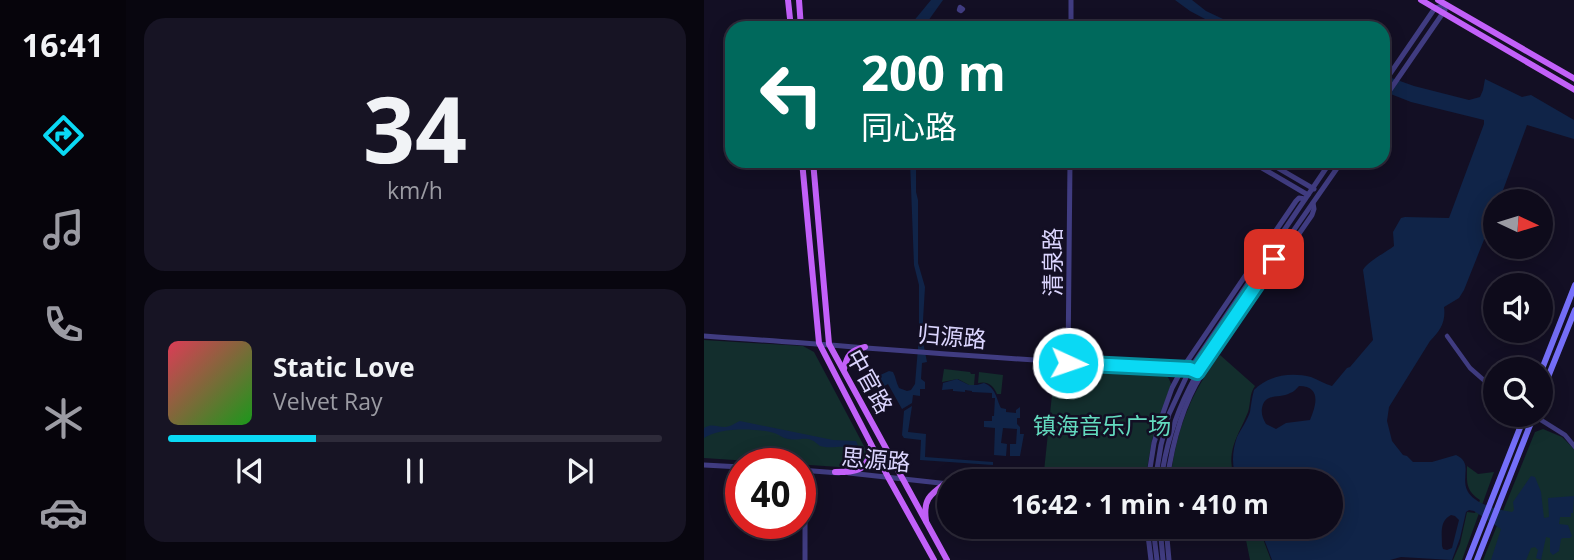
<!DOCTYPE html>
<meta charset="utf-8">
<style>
:root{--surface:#0e0b1b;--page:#171424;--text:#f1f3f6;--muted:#9b9ba3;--line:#2e2b3a;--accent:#0ad9f4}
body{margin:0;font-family:"Open Sans","Noto Sans SC",sans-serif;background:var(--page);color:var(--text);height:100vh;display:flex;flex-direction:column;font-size:26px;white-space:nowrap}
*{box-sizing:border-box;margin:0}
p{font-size:23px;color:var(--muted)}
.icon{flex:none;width:38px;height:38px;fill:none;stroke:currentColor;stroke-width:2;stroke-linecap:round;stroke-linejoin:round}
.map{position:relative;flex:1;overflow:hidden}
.panel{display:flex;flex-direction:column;gap:18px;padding:18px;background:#08060f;width:578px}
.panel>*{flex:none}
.guide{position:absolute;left:21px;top:21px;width:665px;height:147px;border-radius:21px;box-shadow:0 4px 18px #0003,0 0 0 2px var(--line);background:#00695c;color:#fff;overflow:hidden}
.needle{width:46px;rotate:94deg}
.fabs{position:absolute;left:779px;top:189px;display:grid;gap:14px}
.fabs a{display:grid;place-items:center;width:70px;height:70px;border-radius:50%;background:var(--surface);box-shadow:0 4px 18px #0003,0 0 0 2px var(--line);font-size:35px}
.speed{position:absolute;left:21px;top:448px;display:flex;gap:14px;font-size:35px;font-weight:700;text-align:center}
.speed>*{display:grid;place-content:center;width:91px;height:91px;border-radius:50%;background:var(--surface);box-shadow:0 4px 18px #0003,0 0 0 2px var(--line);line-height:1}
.speed .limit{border:10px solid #d22;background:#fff;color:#111}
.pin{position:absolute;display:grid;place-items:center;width:60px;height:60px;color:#fff;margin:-30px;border-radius:14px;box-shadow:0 4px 10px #0006}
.me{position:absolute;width:77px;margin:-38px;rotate:93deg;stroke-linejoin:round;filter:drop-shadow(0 0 5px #0008)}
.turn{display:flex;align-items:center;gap:24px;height:147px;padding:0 21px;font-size:32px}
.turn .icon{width:91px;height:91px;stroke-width:2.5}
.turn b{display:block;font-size:49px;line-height:60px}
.panel .widget{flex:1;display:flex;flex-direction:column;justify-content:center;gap:10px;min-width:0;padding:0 24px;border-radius:21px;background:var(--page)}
.panel .dial{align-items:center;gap:0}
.dial b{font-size:91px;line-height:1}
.song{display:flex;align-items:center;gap:21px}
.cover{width:84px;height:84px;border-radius:10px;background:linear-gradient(135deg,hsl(350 70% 55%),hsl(120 70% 35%))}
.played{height:7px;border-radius:4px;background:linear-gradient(90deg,var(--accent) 30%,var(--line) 30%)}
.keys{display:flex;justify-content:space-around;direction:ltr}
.trip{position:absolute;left:233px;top:469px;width:406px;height:70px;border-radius:35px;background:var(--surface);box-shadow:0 4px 18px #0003,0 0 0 2px var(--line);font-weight:700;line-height:70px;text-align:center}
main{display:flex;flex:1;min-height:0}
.menu{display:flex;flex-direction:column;width:126px;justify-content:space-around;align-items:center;background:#06040b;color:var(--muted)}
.menu .icon{width:49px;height:49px}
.menu .selected{color:var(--accent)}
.menu b{font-size:32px;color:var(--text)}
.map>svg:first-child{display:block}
.green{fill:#132e2d}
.water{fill:#102448;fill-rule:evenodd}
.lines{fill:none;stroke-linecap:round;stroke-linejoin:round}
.minor{stroke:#403c81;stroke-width:4.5}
.tertiary{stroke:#403c81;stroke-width:5}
.secondary{stroke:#756ff9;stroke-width:6}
.primary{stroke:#c260f9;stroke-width:6}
.route-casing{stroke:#068d9f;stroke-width:18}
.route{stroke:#0ad9f4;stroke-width:12}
.labels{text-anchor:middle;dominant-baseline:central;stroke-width:5;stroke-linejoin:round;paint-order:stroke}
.street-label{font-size:23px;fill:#dad4fd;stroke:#130f24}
.park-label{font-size:23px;fill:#63dbbf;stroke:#130f24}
</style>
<main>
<nav class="menu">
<b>16:41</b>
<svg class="icon selected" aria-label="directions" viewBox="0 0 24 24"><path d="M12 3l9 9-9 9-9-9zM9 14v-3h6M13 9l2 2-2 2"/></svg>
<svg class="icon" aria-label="music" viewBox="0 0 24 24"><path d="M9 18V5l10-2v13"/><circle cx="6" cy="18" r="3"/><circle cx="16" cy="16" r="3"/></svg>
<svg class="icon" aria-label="phone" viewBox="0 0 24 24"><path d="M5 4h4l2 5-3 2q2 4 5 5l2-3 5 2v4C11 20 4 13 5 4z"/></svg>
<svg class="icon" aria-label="climate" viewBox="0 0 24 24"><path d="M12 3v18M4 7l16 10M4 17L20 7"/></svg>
<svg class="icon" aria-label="car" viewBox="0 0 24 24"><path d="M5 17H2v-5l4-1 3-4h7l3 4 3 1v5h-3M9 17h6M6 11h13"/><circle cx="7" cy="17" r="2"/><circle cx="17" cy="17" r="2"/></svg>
</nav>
<section class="panel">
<div class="widget dial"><b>34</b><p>km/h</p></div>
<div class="widget">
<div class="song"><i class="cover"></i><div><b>Static Love</b><p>Velvet Ray</p></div></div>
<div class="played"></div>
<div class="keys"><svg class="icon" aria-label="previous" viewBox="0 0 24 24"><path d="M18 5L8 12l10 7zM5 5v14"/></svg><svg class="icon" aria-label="pause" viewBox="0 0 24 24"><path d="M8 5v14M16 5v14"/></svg><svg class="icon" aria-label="next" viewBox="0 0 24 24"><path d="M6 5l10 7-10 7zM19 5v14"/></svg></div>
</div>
</section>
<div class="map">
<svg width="871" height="560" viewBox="0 0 871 560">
<rect width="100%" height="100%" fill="#130f24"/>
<g class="green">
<path d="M 0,340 L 99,346 L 110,352 L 161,448 L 163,456 L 160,464 L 150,468 L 0,458 Z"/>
<path d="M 516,355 L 551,386 C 545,394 547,403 544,412 C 534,437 520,452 532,481 L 466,481 C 472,433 485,394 516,355 Z"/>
<path d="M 351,366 L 454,371 C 462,374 465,377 467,384 L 448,440 L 441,481 L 339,481 Z"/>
<path d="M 240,369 L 266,372 L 267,374 L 271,374 L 270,385 L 265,385 L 254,379 L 238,382 Z"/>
<path d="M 275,372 L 299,375 L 297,394 L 293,394 C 289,385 284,381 274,383 Z"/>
<path d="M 839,429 L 858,437 L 870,449 L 870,560 L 779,560 L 831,432 Z"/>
<path d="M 763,466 L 774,474 L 790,472 L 758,560 L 749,560 L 756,544 L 763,512 L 771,513 L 776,500 C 761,490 763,482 763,466 Z"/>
<path d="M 538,527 L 558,527 L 559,539 L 567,560 L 546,560 L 541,535 Z"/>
</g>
<g class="water">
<path d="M 227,0 L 239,0 L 219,28 L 204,28 Z"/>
<path d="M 471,0 L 488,0 L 502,11 L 538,28 L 518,28 L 486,11 Z"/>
<path d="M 679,75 L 710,86 L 765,100 L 776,97 L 779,90 L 781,79 L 818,97 L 827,95 L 870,120 L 870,139 L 823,125 L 795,201 L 791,201 L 791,212 L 760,290 L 755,298 L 740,307 C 742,322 736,331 726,341 L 685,407 L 683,421 L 688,441 L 699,455 L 703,456 L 709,462 L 728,462 L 752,455 C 769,463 757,476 763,490 C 769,504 795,510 808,512 L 810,510 L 809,502 L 827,476 L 831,477 L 837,492 L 840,518 L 845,517 L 844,498 L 870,496 L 869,513 L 867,513 L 867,517 L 856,517 L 855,524 L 864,525 L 868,536 L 866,538 L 859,538 L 857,539 L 855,551 L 849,555 L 846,552 L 846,538 L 842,537 L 837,560 L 832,558 L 834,550 L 831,547 L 827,548 L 822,560 L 787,560 L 797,529 L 770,511 L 765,510 L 762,512 L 756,538 L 748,560 L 697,557 L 686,560 L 568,560 L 560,539 L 559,527 L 626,527 L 626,481 L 534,481 C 527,468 528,451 533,437 C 537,429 543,421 546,412 C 547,405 548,397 550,390 C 565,375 587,372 607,377 C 615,380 621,384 628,386 L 643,368 L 646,367 L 669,340 L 659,270 C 664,261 681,253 690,246 L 689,232 L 697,218 L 701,217 L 745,218 L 780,124 L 780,120 L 707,102 L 679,91 ZM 595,386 C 618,386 612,406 606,420 L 582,423 L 572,429 L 562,424 C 559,419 557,414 558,408 C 561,392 576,399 586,393 C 590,392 592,389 595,386 ZM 747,515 L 751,516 L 755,520 L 748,548 L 743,550 L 739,549 L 738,546 C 738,534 735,521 747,515 Z"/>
<path d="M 206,161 L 212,161 L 212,192 L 214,200 L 214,263 L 221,287 L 218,337 L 223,362 L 218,363 L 217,379 L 221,382 L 221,389 L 216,389 L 216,396 L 209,395 L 208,403 L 198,409 L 184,384 L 177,388 L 172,377 L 185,371 L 189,372 C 192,377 192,383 195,388 L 203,391 L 207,390 L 211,384 L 215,336 L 215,285 L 210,265 Z"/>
<path d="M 253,379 L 265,385 L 273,385 L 280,383 C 292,388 292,398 297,408 L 302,409 L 302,412 L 312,413 L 312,410 L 316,407 L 316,418 L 313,418 L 313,424 L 316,427 L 316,434 L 320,434 L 316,456 L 306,456 L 306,444 L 312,444 L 313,429 L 299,428 L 297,443 L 303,444 L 302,456 L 290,455 L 291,428 L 280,427 L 280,421 L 288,421 L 288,416 L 290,416 L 291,398 L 288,398 L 288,393 L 268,392 L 268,391 L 261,390 L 261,392 L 249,391 L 249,389 L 238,390 L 239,383 Z"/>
<path d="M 208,406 L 204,432 L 222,434 L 221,457 L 289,462 L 289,465 L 216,460 L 217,440 L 200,438 L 198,435 L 200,411 Z"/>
<path d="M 36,421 L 129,440 L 152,441 L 154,445 C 146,449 141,446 133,447 C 127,447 123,448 116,446 C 113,444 111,441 107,440 C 100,437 93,441 85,439 C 80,439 76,435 70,433 C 53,428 15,427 0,438 L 0,428 C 9,423 12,427 21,427 C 26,427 31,423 36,421 Z"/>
</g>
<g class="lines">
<g class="minor">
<path d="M 256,7 L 259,9 L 257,11 L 255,10 Z"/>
<path d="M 327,28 L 327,27"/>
<path d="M 743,336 L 766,368 L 791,390"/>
<path d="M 829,415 L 861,435 L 871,447"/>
</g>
<g class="tertiary">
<path d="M 367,28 L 367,0"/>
<path d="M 679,84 L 731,8 L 743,5"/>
<path d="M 679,100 L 741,10"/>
<path d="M 546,161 L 604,195"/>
<path d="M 562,161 L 610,189"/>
<path d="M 0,336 C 162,347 324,362 486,369 L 493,372"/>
<path d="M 364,363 L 366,161"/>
<path d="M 0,465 L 37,467"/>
<path d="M 96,470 L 135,473"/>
<path d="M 145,473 L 245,484"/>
<path d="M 444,481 L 450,443 L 458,416 L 468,388 L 478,369 L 592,201 L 595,198 L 601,199"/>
<path d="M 451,481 L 457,445 L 465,414 L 486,369 L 627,161"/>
<path d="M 457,481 C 467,402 502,357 546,294 C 576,249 607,206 638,161"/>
<path d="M 463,481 C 468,444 478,406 498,374 L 608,215 L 610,209 L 609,203"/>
<path d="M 443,527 L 447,560"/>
<path d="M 449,527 L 453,560"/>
<path d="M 456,527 L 459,560"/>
<path d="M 462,527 L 465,560"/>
<path d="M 101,560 L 101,470"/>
</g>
<g class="secondary">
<path d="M 836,374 L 871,285"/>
<path d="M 836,397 L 871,310"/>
<path d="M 764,560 L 821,415"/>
<path d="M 773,560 L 830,415"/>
</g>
<g class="primary">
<path d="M 84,0 L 87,28"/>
<path d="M 95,0 L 97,28"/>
<path d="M 717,0 L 871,90"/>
<path d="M 734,0 L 871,79"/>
<path d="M 98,161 L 115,343 L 184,477 L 230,560"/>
<path d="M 109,161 L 125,344 L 243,560"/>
<path d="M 140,369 C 143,355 147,350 161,347"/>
<path d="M 131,472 C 154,472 165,471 167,445"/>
<path d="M 222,521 C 219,500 225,495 242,483"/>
</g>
</g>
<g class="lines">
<g class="route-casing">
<path id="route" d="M 364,363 L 486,369 L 493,372 L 570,259"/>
</g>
<use href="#route" class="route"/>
</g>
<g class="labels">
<g class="street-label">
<text transform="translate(348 262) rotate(-90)">清泉路</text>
<text transform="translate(248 336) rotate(5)">归源路</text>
<text transform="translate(166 381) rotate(61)">中官路</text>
<text transform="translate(172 459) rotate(5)">思源路</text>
</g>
<g class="park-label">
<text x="398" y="425">镇海音乐广场</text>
</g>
</g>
</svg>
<div class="fabs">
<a><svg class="needle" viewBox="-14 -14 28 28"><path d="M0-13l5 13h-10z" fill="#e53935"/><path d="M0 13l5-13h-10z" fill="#9b9ba3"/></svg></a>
<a><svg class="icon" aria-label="sound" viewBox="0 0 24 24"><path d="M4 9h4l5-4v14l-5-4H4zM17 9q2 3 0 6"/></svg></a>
<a><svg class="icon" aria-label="search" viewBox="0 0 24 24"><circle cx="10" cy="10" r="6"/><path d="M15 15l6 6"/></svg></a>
</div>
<div class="speed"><div class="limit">40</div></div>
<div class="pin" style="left:570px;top:259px;background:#d93025"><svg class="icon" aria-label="arrive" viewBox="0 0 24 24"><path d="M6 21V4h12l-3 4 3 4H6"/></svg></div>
<svg class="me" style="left:364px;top:363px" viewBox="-20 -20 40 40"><circle r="17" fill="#0ad9f4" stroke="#fff" stroke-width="3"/><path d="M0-11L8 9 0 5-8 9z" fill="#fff"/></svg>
<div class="trip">16:42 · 1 min · 410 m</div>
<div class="guide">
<div class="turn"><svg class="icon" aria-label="left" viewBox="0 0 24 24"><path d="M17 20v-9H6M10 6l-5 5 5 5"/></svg><div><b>200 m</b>同心路</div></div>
</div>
</div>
</main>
